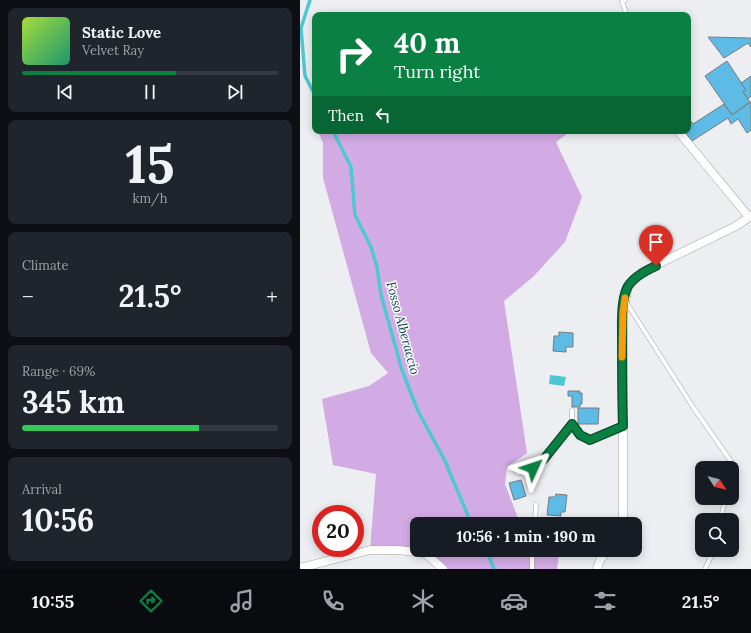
<!DOCTYPE html>
<meta charset="utf-8">
<style>
:root{--surface:#171b24;--page:#20242c;--text:#f1f3f6;--muted:#9ea1a6;--line:#363941;--accent:#0b8043}
body{margin:0;font-family:Lora,serif;background:var(--page);color:var(--text);height:100vh;display:flex;flex-direction:column;font-size:15px;white-space:nowrap}
*{box-sizing:border-box;margin:0}
p{font-size:13px;color:var(--muted)}
.icon{flex:none;width:22px;height:22px;fill:none;stroke:currentColor;stroke-width:2;stroke-linecap:round;stroke-linejoin:round}
.map{position:relative;flex:1;overflow:hidden}
.side{display:flex;flex-direction:column;gap:8px;padding:8px;background:#0d0f14;width:300px}
.side>*{flex:none}
.hud{position:absolute;left:12px;top:12px;width:379px;height:122px;border-radius:8px;box-shadow:0 2px 10px #0003;background:#0b8043;color:#fff;overflow:hidden}
.needle{width:26px;rotate:126deg}
.fabs{position:absolute;left:395px;top:461px;display:grid;gap:8px}
.fabs a{display:grid;place-items:center;width:44px;height:44px;border-radius:8px;background:var(--surface);box-shadow:0 2px 10px #0003;font-size:20px}
.speed{position:absolute;left:12px;top:505px;display:flex;gap:8px;font-size:20px;font-weight:700;text-align:center}
.speed>*{display:grid;place-content:center;width:52px;height:52px;border-radius:50%;background:var(--surface);box-shadow:0 2px 10px #0003;line-height:1}
.speed .limit{border:6px solid #d22;background:#fff;color:#111}
.pin{position:absolute;display:grid;place-items:center;width:34px;height:34px;color:#fff;margin:-41px -17px;border-radius:50% 50% 50% 0;rotate:-45deg;box-shadow:0 0 4px #0007}
.pin .icon{rotate:45deg}
.me{position:absolute;width:44px;margin:-22px;rotate:48deg;stroke-linejoin:round;filter:drop-shadow(0 0 3px #0008)}
.turn{display:flex;align-items:center;gap:14px;height:84px;padding:0 16px;font-size:18px}
.turn .icon{width:52px;height:52px;stroke-width:2.5}
.turn b{display:block;font-size:28px;line-height:34px}
.then{display:flex;align-items:center;height:38px;padding:0 16px;background:#0003;gap:8px;font-size:15px}
.big{font-size:30px;font-weight:700;line-height:1.1}
.side .widget{flex:1;display:flex;flex-direction:column;justify-content:center;gap:6px;min-width:0;padding:0 14px;border-radius:8px;background:var(--page)}
.side .dial{align-items:center;gap:0}
.dial b{font-size:52px;line-height:1}
.song{display:flex;align-items:center;gap:12px}
.cover{width:48px;height:48px;border-radius:6px;background:linear-gradient(135deg,hsl(80 70% 55%),hsl(160 70% 35%))}
.played{height:4px;border-radius:2px;background:linear-gradient(90deg,var(--accent) 60%,var(--line) 60%)}
.keys{display:flex;justify-content:space-around;direction:ltr}
.heat{display:flex;justify-content:space-between;align-items:center;font-size:22px;direction:ltr}
.charge{height:6px;border-radius:3px;background:linear-gradient(90deg,#34c759 69%,var(--line) 0)}
.trip{position:absolute;left:110px;top:517px;width:232px;height:40px;border-radius:8px;background:var(--surface);box-shadow:0 2px 10px #0003;font-weight:700;line-height:40px;text-align:center}
.tabs{display:flex;height:64px;justify-content:space-around;align-items:center;background:#090b0e;color:var(--muted)}
.tabs .icon{width:28px;height:28px}
.tabs .active{color:var(--accent)}
.tabs b{font-size:18px;color:var(--text)}
main{display:flex;flex:1;min-height:0}
.map>svg:first-child{display:block}
.green{fill:#d3abe4}
.water{fill:#4dc8d2}
.lines{fill:none;stroke-linecap:round;stroke-linejoin:round}
.stream{stroke:#4dc8d2;stroke-width:3.5}
.building{fill:#5dbbe6;stroke:#797c7e}
.lane-casing{stroke:#a3a5a7;stroke-width:5}
.street-casing{stroke:#a3a5a7;stroke-width:9}
.lane{stroke:#fff;stroke-width:4}
.street{stroke:#fff;stroke-width:8}
.route-casing{stroke:#07532c;stroke-width:10}
.route{stroke:#0b8043;stroke-width:7}
.slow{stroke:#f59e0b;stroke-width:7}
.labels{text-anchor:middle;dominant-baseline:central;stroke-width:3;stroke-linejoin:round;paint-order:stroke}
.water-label{font-size:13px;font-style:italic;fill:#0b4448;stroke:#fafbfe}
</style>
<main>
<section class="side">
<div class="widget">
<div class="song"><i class="cover"></i><div><b>Static Love</b><p>Velvet Ray</p></div></div>
<div class="played"></div>
<div class="keys"><svg class="icon" aria-label="previous" viewBox="0 0 24 24"><path d="M18 5L8 12l10 7zM5 5v14"/></svg><svg class="icon" aria-label="pause" viewBox="0 0 24 24"><path d="M8 5v14M16 5v14"/></svg><svg class="icon" aria-label="next" viewBox="0 0 24 24"><path d="M6 5l10 7-10 7zM19 5v14"/></svg></div>
</div>
<div class="widget dial"><b>15</b><p>km/h</p></div>
<div class="widget"><p>Climate</p>
<div class="heat"><a>−</a><b class="big">21.5°</b><a>+</a></div>
</div>
<div class="widget"><p>Range · 69%</p><b class="big">345 km</b><div class="charge"></div></div>
<div class="widget"><p>Arrival</p><b class="big">10:56</b></div>
</section>
<div class="map">
<svg width="451" height="569" viewBox="0 0 451 569">
<rect width="100%" height="100%" fill="#eceef1"/>
<path class="green" d="M 18,131 L 271,131 L 256,142 L 282,197 L 265,242 L 233,277 L 204,301 L 227,453 L 207,467 L 205,484 L 218,518 L 225,524 L 117,524 L 117,550 L 252,550 L 259,556 L 257,569 L 143,569 L 125,553 L 70,550 L 76,474 L 33,465 L 22,399 L 69,386 L 88,373 L 71,353 L 23,178 L 23,143 Z"/>
<path class="water" d="M 250,375 L 266,377 L 264,386 L 249,384 Z"/>
<g class="lines">
<g class="stream">
<path d="M 10,0 L 1,28 L 5,76 L 15,95"/>
<path d="M 33,131 L 51,167 L 55,215 L 71,247 L 77,267 L 81,295 L 102,370 L 118,411 L 145,461 L 169,518 L 174,524"/>
<path d="M 186,550 L 194,569"/>
</g>
</g>
<g class="building">
<path d="M 408,37 L 451,38 L 451,47 L 448,43 L 424,58 Z"/>
<path d="M 427,61 L 446,90 L 443,92 L 450,102 L 432,115 L 405,76 Z"/>
<path d="M 451,76 L 451,96 L 448,99 L 443,92 L 446,90 L 441,83 Z"/>
<path d="M 451,102 L 451,130 L 447,133 L 438,119 L 431,124 L 428,118 L 392,141 L 384,131 L 388,131 L 388,117 L 393,124 L 424,104 L 432,115 Z"/>
<path d="M 259,332 L 273,333 L 273,347 L 266,347 L 266,352 L 253,351 L 254,336 L 259,336 Z"/>
<path d="M 268,391 L 280,391 L 279,393 L 282,393 L 282,404 L 280,404 L 280,407 L 272,407 L 272,396 L 268,396 Z"/>
<path d="M 278,408 L 299,408 L 298,424 L 278,424 Z"/>
<path d="M 221,480 L 226,496 L 214,500 L 209,483 Z"/>
<path d="M 256,494 L 267,495 L 265,512 L 261,512 L 261,516 L 247,515 L 249,497 L 255,497 Z"/>
</g>
<g class="lines">
<g class="lane-casing">
<g id="lane">
<path d="M 325,0 L 322,2 L 327,15"/>
<path d="M 326,302 L 393,407 L 430,460 C 434,468 434,473 432,481"/>
<path d="M 272,410 L 272,425 C 285,442 286,442 305,433 C 311,430 317,428 323,426"/>
<path d="M 217,473 C 240,472 258,441 272,425"/>
<path d="M 420,520 L 426,498"/>
<path d="M 235,524 L 236,504"/>
<path d="M 232,569 L 232,550"/>
<path d="M 405,569 L 414,550"/>
</g>
</g>
<g class="street-casing">
<g id="street">
<path d="M 378,131 L 449,217"/>
<path d="M 323,524 L 323,313 L 328,287 L 342,272 L 436,226 L 451,216"/>
<path d="M 0,568 L 70,550 L 98,550 L 125,553 L 143,569"/>
<path d="M 297,569 L 300,560 L 308,550"/>
</g>
</g>
<use href="#lane" class="lane"/>
<use href="#street" class="street"/>
</g>
<g class="lines">
<g class="route-casing">
<path id="route" d="M 233,468 L 244,459 L 272,424 L 280,435 L 290,440 L 323,426 C 322,396 322,366 322,336 C 322,321 321,302 327,288 C 332,278 347,270 356,266"/>
</g>
<use href="#route" class="route"/>
<path class="slow" d="M 322,357 L 323,313 L 325,298"/>
</g>
<g class="labels">
<g class="water-label">
<text transform="translate(103 328) rotate(75)">Fosso Alberaccio</text>
</g>
</g>
</svg>
<div class="fabs">
<a><svg class="needle" viewBox="-14 -14 28 28"><path d="M0-13l5 13h-10z" fill="#e53935"/><path d="M0 13l5-13h-10z" fill="#9ea1a6"/></svg></a>
<a><svg class="icon" aria-label="search" viewBox="0 0 24 24"><circle cx="10" cy="10" r="6"/><path d="M15 15l6 6"/></svg></a>
</div>
<div class="speed"><div class="limit">20</div></div>
<div class="pin" style="left:356px;top:266px;background:#d93025"><svg class="icon" aria-label="arrive" viewBox="0 0 24 24"><path d="M6 21V4h12l-3 4 3 4H6"/></svg></div>
<svg class="me" style="left:233px;top:468px" viewBox="-20 -20 40 40"><path d="M0-17L14 15 0 8-14 15z" fill="#0b8043" stroke="#fff" stroke-width="4"/></svg>
<div class="trip">10:56 · 1 min · 190 m</div>
<div class="hud">
<div class="turn"><svg class="icon" aria-label="right" viewBox="0 0 24 24"><path d="M7 20v-9h11M14 6l5 5-5 5"/></svg><div><b>40 m</b>Turn right</div></div>
<div class="then">Then<svg class="icon" aria-label="left" viewBox="0 0 24 24"><path d="M17 20v-9H6M10 6l-5 5 5 5"/></svg></div>
</div>
</div>
</main>
<nav class="tabs">
<b>10:55</b>
<svg class="icon active" aria-label="directions" viewBox="0 0 24 24"><path d="M12 3l9 9-9 9-9-9zM9 14v-3h6M13 9l2 2-2 2"/></svg>
<svg class="icon" aria-label="music" viewBox="0 0 24 24"><path d="M9 18V5l10-2v13"/><circle cx="6" cy="18" r="3"/><circle cx="16" cy="16" r="3"/></svg>
<svg class="icon" aria-label="phone" viewBox="0 0 24 24"><path d="M5 4h4l2 5-3 2q2 4 5 5l2-3 5 2v4C11 20 4 13 5 4z"/></svg>
<svg class="icon" aria-label="climate" viewBox="0 0 24 24"><path d="M12 3v18M4 7l16 10M4 17L20 7"/></svg>
<svg class="icon" aria-label="car" viewBox="0 0 24 24"><path d="M5 17H2v-5l4-1 3-4h7l3 4 3 1v5h-3M9 17h6M6 11h13"/><circle cx="7" cy="17" r="2"/><circle cx="17" cy="17" r="2"/></svg>
<svg class="icon" aria-label="filters" viewBox="0 0 24 24"><path d="M4 7h16M4 17h16"/><circle cx="9" cy="7" r="2"/><circle cx="15" cy="17" r="2"/></svg>
<b>21.5°</b>
</nav>
